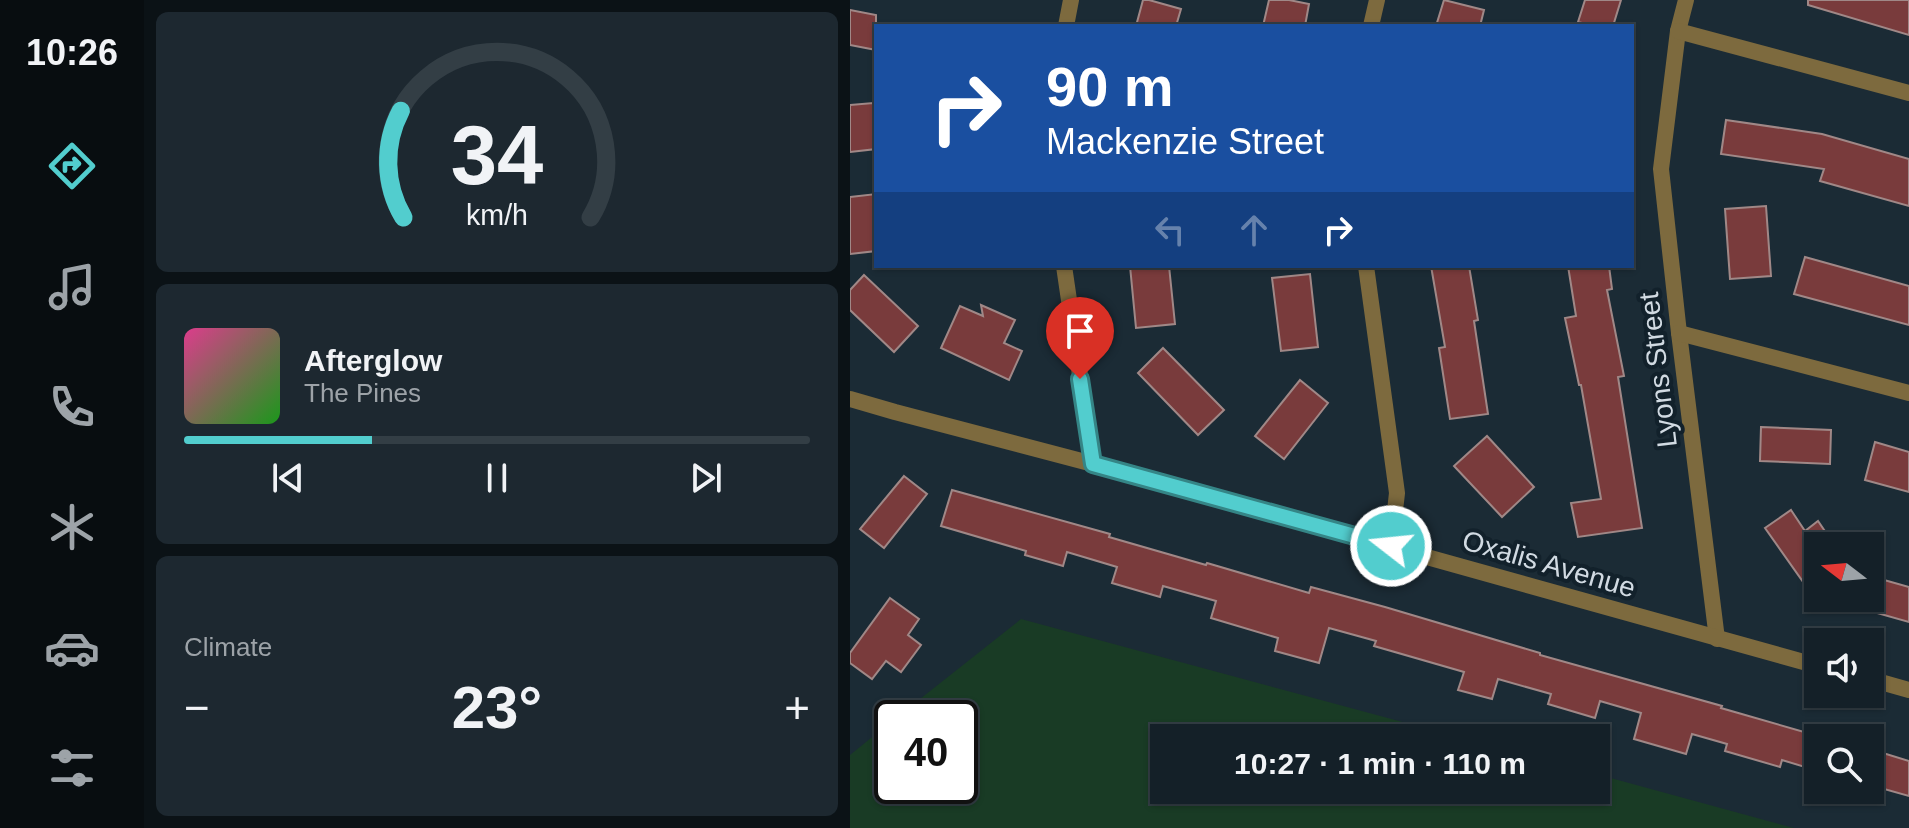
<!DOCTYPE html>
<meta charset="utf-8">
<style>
:root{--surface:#142028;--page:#1d2830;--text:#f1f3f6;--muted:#9da3a8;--line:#333e45;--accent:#52cdce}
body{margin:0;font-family:Arial,sans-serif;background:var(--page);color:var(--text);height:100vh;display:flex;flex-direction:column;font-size:30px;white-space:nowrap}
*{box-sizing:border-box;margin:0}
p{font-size:26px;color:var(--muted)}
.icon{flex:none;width:44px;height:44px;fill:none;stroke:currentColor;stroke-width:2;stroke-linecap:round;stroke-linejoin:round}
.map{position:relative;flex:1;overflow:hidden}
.sheet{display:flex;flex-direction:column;gap:12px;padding:12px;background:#0b1216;width:706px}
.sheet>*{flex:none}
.guide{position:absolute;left:24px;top:24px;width:760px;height:244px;border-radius:0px;box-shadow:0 2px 6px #0004,0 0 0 2px var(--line);background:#1a4fa0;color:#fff;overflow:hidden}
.needle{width:52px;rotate:286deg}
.tools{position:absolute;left:954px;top:532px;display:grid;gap:16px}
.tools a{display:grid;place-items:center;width:80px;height:80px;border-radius:0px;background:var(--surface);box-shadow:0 2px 6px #0004,0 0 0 2px var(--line);font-size:40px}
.speed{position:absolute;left:24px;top:700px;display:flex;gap:16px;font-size:40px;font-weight:700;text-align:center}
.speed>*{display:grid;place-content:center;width:104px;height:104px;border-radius:50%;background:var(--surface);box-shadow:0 2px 6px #0004,0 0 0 2px var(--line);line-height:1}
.speed .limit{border:4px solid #111;border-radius:12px;background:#fff;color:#111}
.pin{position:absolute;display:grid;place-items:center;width:68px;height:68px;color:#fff;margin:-82px -34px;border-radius:50% 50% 50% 0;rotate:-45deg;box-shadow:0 0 8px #0007}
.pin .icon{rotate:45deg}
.me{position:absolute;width:88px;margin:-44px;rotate:286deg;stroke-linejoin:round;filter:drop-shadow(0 0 6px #0008)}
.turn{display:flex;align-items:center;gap:28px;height:168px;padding:0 40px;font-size:36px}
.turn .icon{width:104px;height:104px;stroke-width:2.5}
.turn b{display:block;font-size:56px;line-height:68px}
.lanes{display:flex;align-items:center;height:76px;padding:0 40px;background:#0003;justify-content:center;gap:40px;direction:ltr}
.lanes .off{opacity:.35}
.big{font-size:60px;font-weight:700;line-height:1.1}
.sheet .widget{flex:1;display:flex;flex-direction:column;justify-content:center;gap:12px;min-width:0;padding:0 28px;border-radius:12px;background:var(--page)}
.sheet .dial{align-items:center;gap:0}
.dial svg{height:208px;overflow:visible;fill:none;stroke:var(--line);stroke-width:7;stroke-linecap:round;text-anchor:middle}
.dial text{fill:var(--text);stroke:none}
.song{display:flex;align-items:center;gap:24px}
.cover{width:96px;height:96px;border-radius:12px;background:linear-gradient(135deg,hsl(330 70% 55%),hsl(120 70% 35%))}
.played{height:8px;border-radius:4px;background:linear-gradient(90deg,var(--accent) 30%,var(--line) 30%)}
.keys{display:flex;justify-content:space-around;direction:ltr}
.heat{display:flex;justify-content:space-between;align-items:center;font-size:44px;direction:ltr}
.trip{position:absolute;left:300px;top:724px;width:460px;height:80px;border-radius:0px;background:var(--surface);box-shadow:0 2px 6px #0004,0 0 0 2px var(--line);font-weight:700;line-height:80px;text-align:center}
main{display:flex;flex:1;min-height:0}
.menu{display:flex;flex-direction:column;width:144px;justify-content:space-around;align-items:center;background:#080d10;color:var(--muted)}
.menu .icon{width:56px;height:56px}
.menu .on{color:var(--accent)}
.menu b{font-size:36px;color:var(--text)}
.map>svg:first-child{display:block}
.green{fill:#193b25}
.building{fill:#793b3c;stroke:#a08887;stroke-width:2}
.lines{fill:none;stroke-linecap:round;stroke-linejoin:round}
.minor{stroke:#7d6a3e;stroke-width:16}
.tertiary{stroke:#7d6a3e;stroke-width:16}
.route-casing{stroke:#358586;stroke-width:20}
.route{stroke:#52cdce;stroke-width:14}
.labels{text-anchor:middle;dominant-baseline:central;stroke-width:8;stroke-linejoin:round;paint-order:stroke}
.street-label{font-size:28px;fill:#d1dae2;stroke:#12212b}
</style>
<main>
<nav class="menu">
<b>10:26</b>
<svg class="icon on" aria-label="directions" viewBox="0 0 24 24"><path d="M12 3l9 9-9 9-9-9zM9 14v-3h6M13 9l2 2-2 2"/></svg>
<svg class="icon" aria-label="music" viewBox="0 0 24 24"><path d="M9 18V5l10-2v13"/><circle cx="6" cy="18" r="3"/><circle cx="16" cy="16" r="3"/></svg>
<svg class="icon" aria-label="phone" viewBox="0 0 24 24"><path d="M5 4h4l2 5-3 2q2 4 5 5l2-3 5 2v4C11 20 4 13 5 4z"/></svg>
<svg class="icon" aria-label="climate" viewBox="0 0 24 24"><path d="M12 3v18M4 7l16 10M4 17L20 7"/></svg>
<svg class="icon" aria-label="car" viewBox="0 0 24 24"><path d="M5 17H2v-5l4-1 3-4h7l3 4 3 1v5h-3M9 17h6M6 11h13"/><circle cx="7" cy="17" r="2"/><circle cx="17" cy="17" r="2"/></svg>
<svg class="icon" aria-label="filters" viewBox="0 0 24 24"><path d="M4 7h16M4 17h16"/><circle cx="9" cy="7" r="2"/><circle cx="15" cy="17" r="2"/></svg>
</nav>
<section class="sheet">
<div class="widget dial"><svg viewBox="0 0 100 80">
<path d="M14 69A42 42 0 1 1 86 69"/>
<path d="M14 69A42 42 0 0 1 13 28" stroke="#52cdce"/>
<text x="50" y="56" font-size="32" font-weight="700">34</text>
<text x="50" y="72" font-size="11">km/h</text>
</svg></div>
<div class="widget">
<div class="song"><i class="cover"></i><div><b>Afterglow</b><p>The Pines</p></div></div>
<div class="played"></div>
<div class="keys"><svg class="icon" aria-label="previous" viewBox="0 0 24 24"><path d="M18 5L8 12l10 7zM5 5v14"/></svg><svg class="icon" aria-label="pause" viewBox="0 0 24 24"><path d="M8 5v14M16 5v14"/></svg><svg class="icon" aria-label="next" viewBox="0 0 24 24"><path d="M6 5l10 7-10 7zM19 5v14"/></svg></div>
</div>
<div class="widget"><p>Climate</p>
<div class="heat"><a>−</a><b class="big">23°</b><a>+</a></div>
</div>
</section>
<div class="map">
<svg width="1059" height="828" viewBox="0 0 1059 828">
<rect width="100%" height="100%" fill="#1b2b35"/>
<path class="green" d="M 171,619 L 612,738 L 314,738 L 314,790 L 746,790 L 746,774 L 944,828 L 0,828 L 0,755 L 42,721 L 42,786 L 110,786 L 110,718 L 46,718 Z"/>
<g class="building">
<path d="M 293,0 L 299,0 L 331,9 L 326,26 L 286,26 Z"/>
<path d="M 419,0 L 439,0 L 459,4 L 455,26 L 413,26 Z"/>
<path d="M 594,0 L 634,10 L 630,26 L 586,26 Z"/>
<path d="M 735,0 L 771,0 L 763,26 L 744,26 L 728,22 Z"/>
<path d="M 958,0 L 1059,0 L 1059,35 L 958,5 Z"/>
<path d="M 0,10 L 26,15 L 26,50 L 0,45 Z"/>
<path d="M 23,103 L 26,149 L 0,152 L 0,105 Z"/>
<path d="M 876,120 L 972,134 L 1059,159 L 1059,206 L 970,181 L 974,169 L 871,154 Z"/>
<path d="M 26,194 L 26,251 L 0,254 L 0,197 Z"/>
<path d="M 916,206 L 921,276 L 880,279 L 875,209 Z"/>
<path d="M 955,257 L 1059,286 L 1059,325 L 944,294 Z"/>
<path d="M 280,266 L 319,266 L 325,324 L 286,328 Z"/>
<path d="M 581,266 L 619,266 L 628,320 L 624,321 L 638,414 L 600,419 L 589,348 L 595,347 Z"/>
<path d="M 718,266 L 759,266 L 762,289 L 757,290 L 774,376 L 768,377 L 792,528 L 728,537 L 721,503 L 751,499 L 731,385 L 729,385 L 715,318 L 726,316 Z"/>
<path d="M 460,274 L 468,347 L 431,351 L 422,278 Z"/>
<path d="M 14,275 L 68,326 L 44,352 L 0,310 L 0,290 Z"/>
<path d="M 131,305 L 165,320 L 154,343 L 172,351 L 159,380 L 91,348 L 110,306 L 133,316 Z"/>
<path d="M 313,348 L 374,410 L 348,435 L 288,373 Z"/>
<path d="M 450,380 L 478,403 L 434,459 L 405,436 Z"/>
<path d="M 911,427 L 981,430 L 980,464 L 910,461 Z"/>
<path d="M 637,436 L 684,487 L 652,517 L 604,466 Z"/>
<path d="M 1025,442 L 1059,452 L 1059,492 L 1015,480 Z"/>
<path d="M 54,476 L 77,494 L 34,548 L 10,529 Z"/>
<path d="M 102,490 L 260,534 L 259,537 L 356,565 L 357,563 L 459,593 L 461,587 L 535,607 L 690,653 L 690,655 L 872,706 L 871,708 L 968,736 L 968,771 L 932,760 L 930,767 L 875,751 L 877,744 L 842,734 L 836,754 L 784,739 L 791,713 L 750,701 L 745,718 L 698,704 L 701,694 L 648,679 L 642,699 L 608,690 L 614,672 L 524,646 L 526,641 L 479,628 L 469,663 L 425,651 L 428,638 L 361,618 L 366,601 L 313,586 L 310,597 L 262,583 L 267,567 L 217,552 L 213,566 L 175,555 L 176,551 L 91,526 Z"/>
<path d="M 941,510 L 955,531 L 968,521 L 985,546 L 968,546 L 968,603 L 915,528 Z"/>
<path d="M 1020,576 L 1059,587 L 1059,622 L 1020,611 Z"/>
<path d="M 40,598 L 69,619 L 58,635 L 71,645 L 51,672 L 36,661 L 22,679 L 0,663 L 0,653 Z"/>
<path d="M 1020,749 L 1059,761 L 1059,796 L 1020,785 Z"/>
</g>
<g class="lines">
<g class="minor">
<path d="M 836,0 L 828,31 L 811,169 L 829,333 L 867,639"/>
<path d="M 216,26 L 221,0"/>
<path d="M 521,26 L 527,0"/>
<path d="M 828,31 L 1059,93"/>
<path d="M 214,266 L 243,464"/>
<path d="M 516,266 L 547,493 L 541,546"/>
<path d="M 829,333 L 1059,393"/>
</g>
<g class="tertiary">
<path d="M 0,399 L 45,412 L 243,464 L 968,666"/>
<path d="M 1020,679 L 1059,690"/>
</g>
</g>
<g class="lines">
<g class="route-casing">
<path id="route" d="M 230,379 L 243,464 L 541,546"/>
</g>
<use href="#route" class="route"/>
</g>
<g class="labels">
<g class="street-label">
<text transform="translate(808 370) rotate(-97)">Lyons Street</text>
<text transform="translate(699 564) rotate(16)">Oxalis Avenue</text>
</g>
</g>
</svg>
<div class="tools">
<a><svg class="needle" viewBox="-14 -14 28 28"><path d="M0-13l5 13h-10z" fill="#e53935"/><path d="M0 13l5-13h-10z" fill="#9da3a8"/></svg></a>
<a><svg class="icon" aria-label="sound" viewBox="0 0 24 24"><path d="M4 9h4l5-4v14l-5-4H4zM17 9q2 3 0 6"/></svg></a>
<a><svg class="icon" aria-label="search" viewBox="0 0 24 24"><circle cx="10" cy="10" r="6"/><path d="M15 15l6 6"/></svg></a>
</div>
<div class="speed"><div class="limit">40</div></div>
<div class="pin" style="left:230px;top:379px;background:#d93025"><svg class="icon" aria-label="arrive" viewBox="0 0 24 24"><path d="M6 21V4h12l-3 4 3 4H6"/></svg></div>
<svg class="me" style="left:541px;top:546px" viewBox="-20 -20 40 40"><circle r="17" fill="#52cdce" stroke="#fff" stroke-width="3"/><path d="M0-11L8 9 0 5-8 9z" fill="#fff"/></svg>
<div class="trip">10:27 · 1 min · 110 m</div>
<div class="guide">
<div class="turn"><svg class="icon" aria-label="right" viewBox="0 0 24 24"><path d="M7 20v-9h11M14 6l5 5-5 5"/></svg><div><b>90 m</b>Mackenzie Street</div></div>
<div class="lanes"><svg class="icon off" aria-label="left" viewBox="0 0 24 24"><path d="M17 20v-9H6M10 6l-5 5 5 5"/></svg><svg class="icon off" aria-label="ahead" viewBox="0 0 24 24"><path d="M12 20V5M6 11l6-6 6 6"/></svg><svg class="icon" aria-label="right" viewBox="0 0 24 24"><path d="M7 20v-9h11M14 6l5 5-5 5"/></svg></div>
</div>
</div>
</main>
